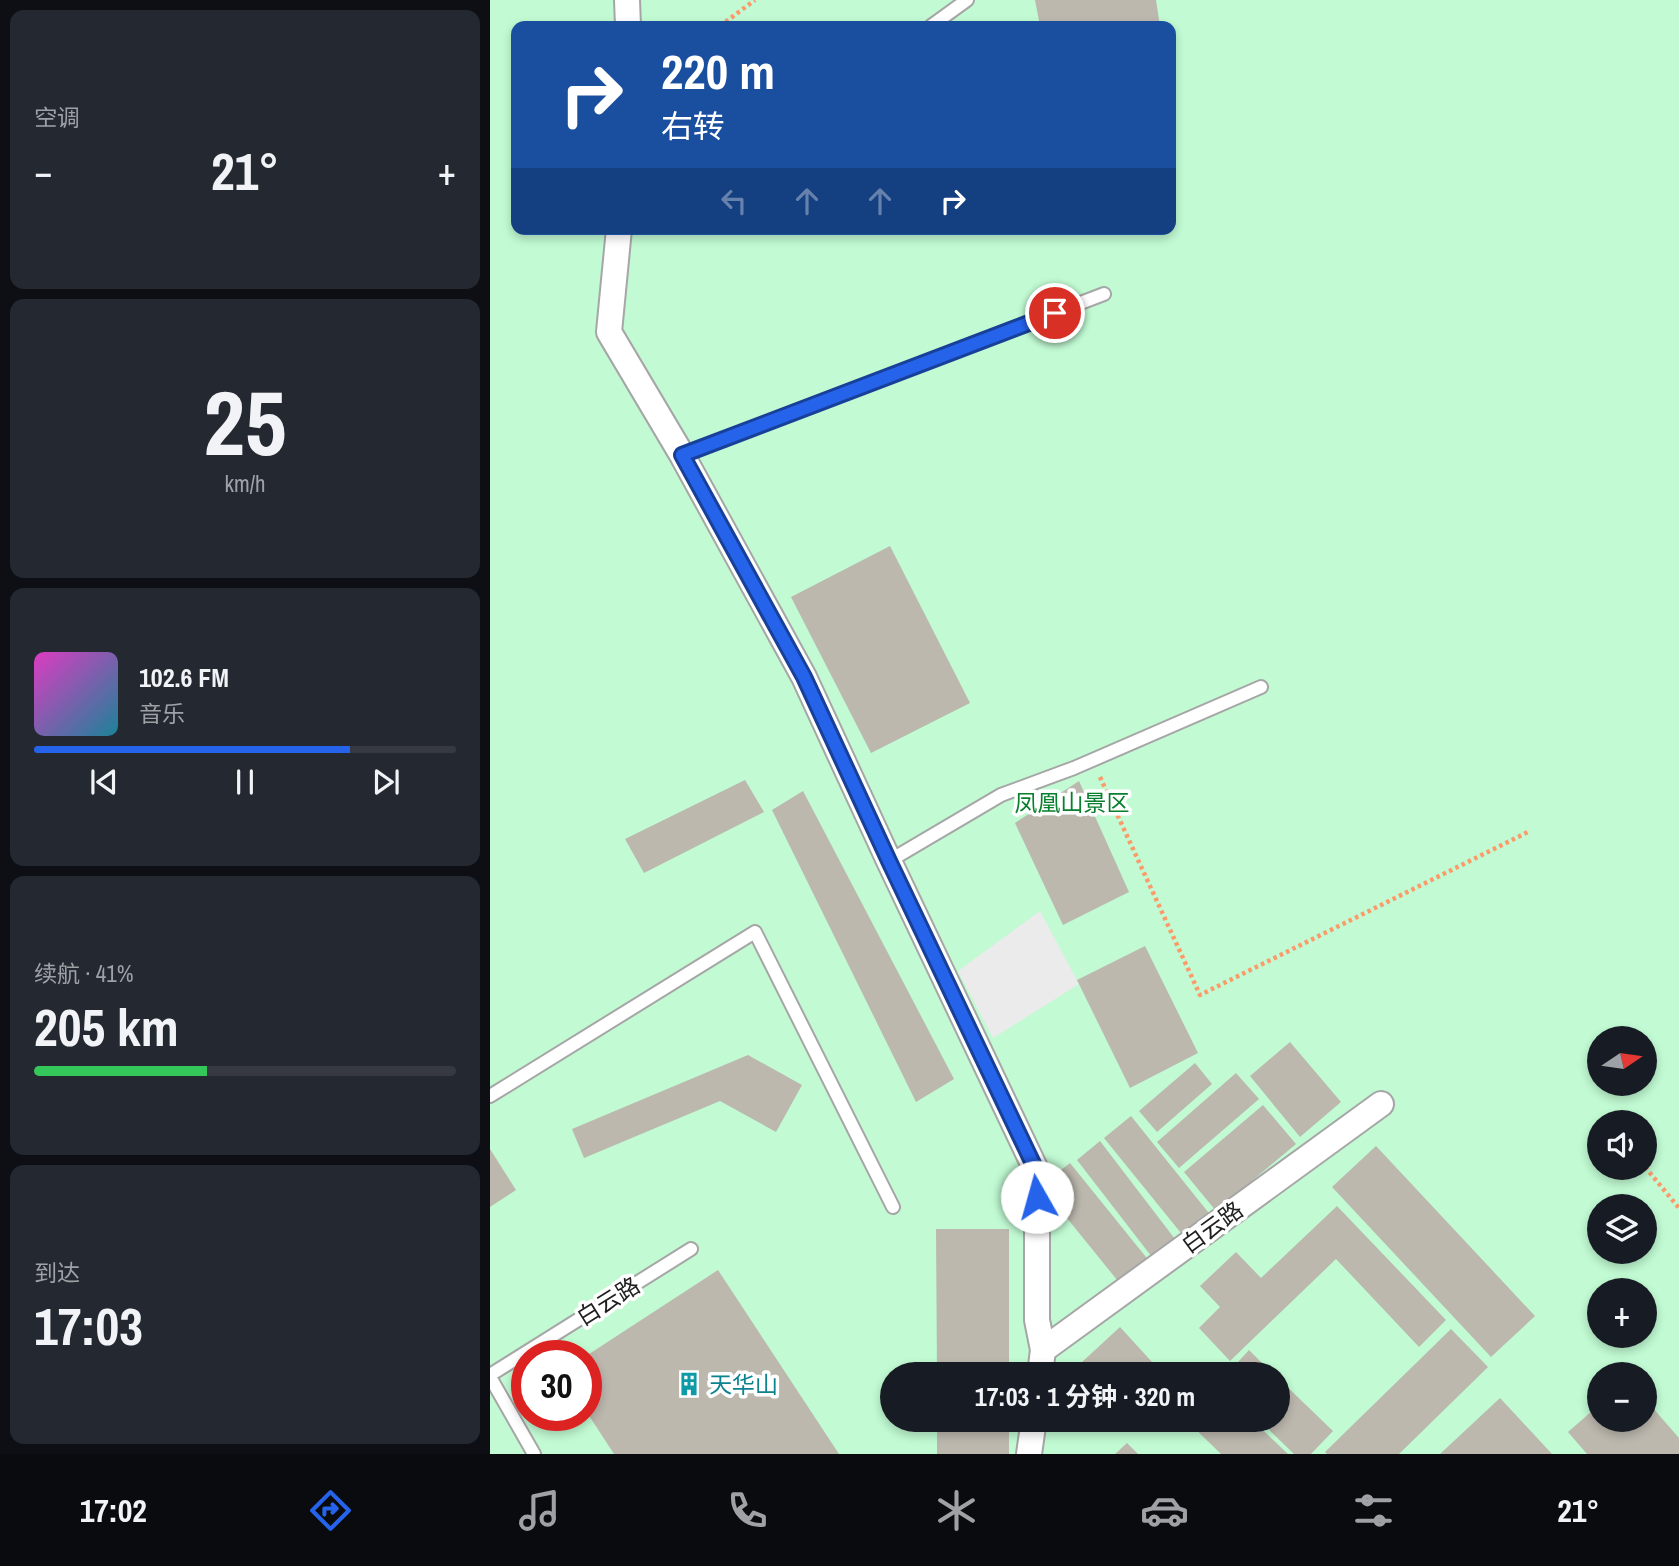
<!DOCTYPE html>
<html lang="zh">
<meta charset="utf-8">
<style>
:root{--surface:#171b24;--page:#242831;--text:#f1f3f6;--muted:#9ea1a6;--line:#363941;--accent:#2563eb}
body{margin:0;font-family:"Archivo Narrow","Noto Sans SC",sans-serif;background:var(--page);color:var(--text);height:100vh;display:flex;flex-direction:column;font-size:26px;white-space:nowrap}
*{box-sizing:border-box;margin:0}
p{font-size:23px;color:var(--muted)}
.icon{flex:none;width:38px;height:38px;fill:none;stroke:currentColor;stroke-width:2;stroke-linecap:round;stroke-linejoin:round}
.map{position:relative;flex:1;overflow:hidden}
.panel{display:flex;flex-direction:column;gap:10px;padding:10px;background:#0d0f14;width:490px}
.panel>*{flex:none}
.banner{position:absolute;left:21px;top:21px;width:665px;height:214px;border-radius:14px;box-shadow:0 4px 10px #0003;background:#1a4fa0;color:#fff;overflow:hidden}
.needle{width:46px;rotate:77deg}
.controls{position:absolute;left:1097px;top:1026px;display:grid;gap:14px}
.controls a{display:grid;place-items:center;width:70px;height:70px;border-radius:50%;background:var(--surface);box-shadow:0 4px 10px #0003;font-size:35px}
.speed{position:absolute;left:21px;top:1340px;display:flex;gap:14px;font-size:35px;font-weight:700;text-align:center}
.speed>*{display:grid;place-content:center;width:91px;height:91px;border-radius:50%;background:var(--surface);box-shadow:0 4px 10px #0003;line-height:1}
.speed .limit{border:10px solid #d22;background:#fff;color:#111}
.pin{position:absolute;display:grid;place-items:center;width:60px;height:60px;color:#fff;margin:-30px;border:4px solid #fff;border-radius:50%;box-shadow:0 2px 7px #0007}
.me{position:absolute;width:77px;margin:-38px;rotate:353deg;stroke-linejoin:round;filter:drop-shadow(0 0 5px #0008)}
.turn{display:flex;align-items:center;gap:24px;height:147px;padding:0 35px;font-size:32px}
.turn .icon{width:91px;height:91px;stroke-width:2.5}
.turn b{display:block;font-size:49px;line-height:60px}
.lanes{display:flex;align-items:center;height:66px;padding:0 35px;background:#0003;justify-content:center;gap:35px;direction:ltr}
.lanes .off{opacity:.35}
.big{font-size:52px;font-weight:700;line-height:1.1}
.panel .tile{flex:1;display:flex;flex-direction:column;justify-content:center;gap:10px;min-width:0;padding:0 24px;border-radius:14px;background:var(--page)}
.panel .dial{align-items:center;gap:0}
.dial b{font-size:91px;line-height:1}
.song{display:flex;align-items:center;gap:21px}
.cover{width:84px;height:84px;border-radius:10px;background:linear-gradient(135deg,hsl(310 70% 55%),hsl(190 70% 35%))}
.played{height:7px;border-radius:4px;background:linear-gradient(90deg,var(--accent) 75%,var(--line) 75%)}
.keys{display:flex;justify-content:space-around;direction:ltr}
.heat{display:flex;justify-content:space-between;align-items:center;font-size:38px;direction:ltr}
.charge{height:10px;border-radius:5px;background:linear-gradient(90deg,#34c759 41%,var(--line) 0)}
.trip{position:absolute;left:390px;top:1362px;width:410px;height:70px;border-radius:35px;background:var(--surface);box-shadow:0 4px 10px #0003;font-weight:700;line-height:70px;text-align:center}
.menu{display:flex;height:112px;justify-content:space-around;align-items:center;background:#090b0e;color:var(--muted)}
.menu .icon{width:49px;height:49px}
.menu .on{color:var(--accent)}
.menu b{font-size:32px;color:var(--text)}
main{display:flex;flex:1;min-height:0}
.map>svg:first-child{display:block}
.park{fill:#c1fad3;fill-rule:evenodd}
.parking{fill:#ebebeb}
.building{fill:#bcb8ae}
.lines{fill:none;stroke-linecap:round;stroke-linejoin:round}
.service-casing{stroke:#a6a6a6;stroke-width:16}
.minor-casing{stroke:#a6a6a6;stroke-width:28}
.path{stroke:#fc9a69;stroke-width:4.5;stroke-dasharray:3.5 3.5;stroke-linecap:butt}
.service{stroke:#fff;stroke-width:12}
.minor{stroke:#fff;stroke-width:24}
.route-casing{stroke:#184099;stroke-width:18}
.route{stroke:#2563eb;stroke-width:12}
.labels{text-anchor:middle;dominant-baseline:central;stroke-width:7;stroke-linejoin:round;paint-order:stroke}
.park-label{font-size:23px;fill:#09802e;stroke:#fff}
.street-label{font-size:23px;fill:#1f1f1f;stroke:#fff}
.culture-label{font-size:23px;fill:#0d838f;stroke:#fff;text-anchor:start}
</style>
<main>
<section class="panel">
<div class="tile"><p>空调</p>
<div class="heat"><a>−</a><b class="big">21°</b><a>+</a></div>
</div>
<div class="tile dial"><b>25</b><p>km/h</p></div>
<div class="tile">
<div class="song"><i class="cover"></i><div><b>102.6 FM</b><p>音乐</p></div></div>
<div class="played"></div>
<div class="keys"><svg class="icon" aria-label="previous" viewBox="0 0 24 24"><path d="M18 5L8 12l10 7zM5 5v14"/></svg><svg class="icon" aria-label="pause" viewBox="0 0 24 24"><path d="M8 5v14M16 5v14"/></svg><svg class="icon" aria-label="next" viewBox="0 0 24 24"><path d="M6 5l10 7-10 7zM19 5v14"/></svg></div>
</div>
<div class="tile"><p>续航 · 41%</p><b class="big">205 km</b><div class="charge"></div></div>
<div class="tile"><p>到达</p><b class="big">17:03</b></div>
</section>
<div class="map">
<svg width="1189" height="1454" viewBox="0 0 1189 1454">
<rect width="100%" height="100%" fill="#f0efe5"/>
<path class="park" d="M 0,0 L 1189,0 L 1189,1454 L 0,1454 ZM 26,26 L 681,26 L 681,229 L 26,229 ZM 1110,1038 L 1155,1038 L 1155,1083 L 1110,1083 ZM 1110,1122 L 1155,1122 L 1155,1167 L 1110,1167 ZM 1110,1206 L 1155,1206 L 1155,1251 L 1110,1251 ZM 1110,1290 L 1155,1290 L 1155,1335 L 1110,1335 ZM 37,1356 L 96,1356 L 96,1416 L 37,1416 ZM 402,1374 L 788,1374 L 788,1419 L 402,1419 ZM 1110,1374 L 1155,1374 L 1155,1419 L 1110,1419 Z"/>
<path class="parking" d="M 550,911 L 589,984 L 503,1038 L 468,971 Z"/>
<g class="building">
<path d="M 545,0 L 666,0 L 670,26 L 550,26 Z"/>
<path d="M 400,546 L 480,703 L 381,753 L 301,597 Z"/>
<path d="M 255,780 L 274,812 L 154,873 L 135,839 Z"/>
<path d="M 589,781 L 639,892 L 573,925 L 525,823 Z"/>
<path d="M 313,791 L 464,1079 L 426,1102 L 282,810 Z"/>
<path d="M 655,946 L 708,1053 L 640,1088 L 587,980 Z"/>
<path d="M 800,1042 L 851,1102 L 810,1137 L 760,1076 Z"/>
<path d="M 258,1055 L 312,1085 L 286,1132 L 230,1101 L 94,1158 L 82,1129 Z"/>
<path d="M 705,1063 L 722,1084 L 667,1132 L 649,1111 Z"/>
<path d="M 746,1073 L 769,1099 L 689,1168 L 667,1142 Z"/>
<path d="M 773,1105 L 806,1144 L 726,1211 L 694,1172 Z"/>
<path d="M 641,1116 L 722,1217 L 695,1238 L 614,1138 Z"/>
<path d="M 610,1141 L 688,1243 L 665,1261 L 587,1160 Z"/>
<path d="M 886,1146 L 1045,1316 L 1001,1357 L 842,1187 Z"/>
<path d="M 0,1149 L 26,1190 L 0,1207 Z"/>
<path d="M 580,1163 L 664,1267 L 636,1291 L 551,1186 Z"/>
<path d="M 847,1206 L 956,1320 L 929,1347 L 846,1259 L 740,1361 L 709,1328 L 730,1307 L 710,1286 L 746,1252 L 771,1278 Z"/>
<path d="M 446,1229 L 519,1229 L 519,1374 L 447,1374 Z"/>
<path d="M 228,1270 L 349,1454 L 124,1454 L 96,1411 L 96,1356 Z"/>
<path d="M 630,1327 L 673,1374 L 579,1374 Z"/>
<path d="M 961,1329 L 998,1367 L 909,1454 L 837,1454 L 835,1452 Z"/>
<path d="M 759,1350 L 783,1374 L 737,1374 Z"/>
<path d="M 788,1378 L 843,1431 L 821,1454 L 804,1454 L 768,1419 L 788,1419 Z"/>
<path d="M 1010,1398 L 1062,1454 L 950,1454 Z"/>
<path d="M 1155,1399 L 1189,1438 L 1189,1454 L 1097,1454 L 1078,1432 L 1110,1404 L 1110,1419 L 1155,1419 Z"/>
<rect x="447" y="1419" width="72" height="35"/>
<path d="M 695,1419 L 761,1419 L 798,1454 L 731,1454 Z"/>
<path d="M 637,1443 L 648,1454 L 625,1454 Z"/>
</g>
<g class="lines">
<g class="service-casing">
<g id="service">
<path d="M 441,26 L 477,0"/>
<path d="M 192,455 L 614,294"/>
<path d="M 399,861 L 511,795 L 584,768 L 771,687"/>
<path d="M 0,1096 L 265,932 L 403,1207"/>
<path d="M 0,1375 L 201,1249"/>
<path d="M 0,1377 L 44,1454"/>
</g>
</g>
<g class="minor-casing">
<g id="minor">
<path d="M 137,0 L 138,26"/>
<path d="M 129,229 L 119,332 L 192,455 L 314,677 L 399,861 L 547,1172 L 547,1320 L 553,1350 L 550,1374"/>
<path d="M 553,1350 L 891,1104"/>
<path d="M 539,1454 L 544,1419"/>
</g>
</g>
<g class="path">
<path d="M 230,26 L 265,0"/>
<path d="M 610,777 L 710,995 L 1038,832"/>
<path d="M 1155,1167 L 1189,1208"/>
</g>
<use href="#service" class="service"/>
<use href="#minor" class="minor"/>
</g>
<g class="lines">
<g class="route-casing">
<path id="route" d="M 547,1197 L 547,1172 L 399,861 L 314,677 L 192,455 L 565,313"/>
</g>
<use href="#route" class="route"/>
</g>
<defs>
<g id="building-bare" transform="scale(1.89)"><path d="M-4-6H4V6H1V3H-1V6H-4ZM-2.5-4.3h1.7v1.8h-1.7ZM.8-4.3h1.7v1.8H.8ZM-2.5-1h1.7V.8h-1.7ZM.8-1h1.7V.8H.8Z" fill="#0f9aa8" stroke="#fff" stroke-width="2.5" paint-order="stroke"/></g>
</defs>
<g fill-rule="evenodd">
<use href="#building-bare" x="199" y="1384"/>
</g>
<g class="labels">
<g class="park-label">
<text x="582" y="802">凤凰山景区</text>
</g>
<g class="street-label">
<text transform="translate(722 1227) rotate(-36)">白云路</text>
<text transform="translate(118 1301) rotate(-32)">白云路</text>
</g>
<g class="culture-label">
<text x="219" y="1384">天华山</text>
</g>
</g>
</svg>
<div class="controls">
<a><svg class="needle" viewBox="-14 -14 28 28"><path d="M0-13l5 13h-10z" fill="#e53935"/><path d="M0 13l5-13h-10z" fill="#9ea1a6"/></svg></a>
<a><svg class="icon" aria-label="sound" viewBox="0 0 24 24"><path d="M4 9h4l5-4v14l-5-4H4zM17 9q2 3 0 6"/></svg></a>
<a><svg class="icon" aria-label="layers" viewBox="0 0 24 24"><path d="M12 4l9 5-9 5-9-5zM3 14l9 5 9-5"/></svg></a>
<a>+</a>
<a>−</a>
</div>
<div class="speed"><div class="limit">30</div></div>
<div class="pin" style="left:565px;top:313px;background:#d93025"><svg class="icon" aria-label="arrive" viewBox="0 0 24 24"><path d="M6 21V4h12l-3 4 3 4H6"/></svg></div>
<svg class="me" style="left:547px;top:1197px" viewBox="-20 -20 40 40"><circle r="19" fill="#fff"/><path d="M0-13L10 11 0 6-10 11z" fill="#2563eb"/></svg>
<div class="trip">17:03 · 1 分钟 · 320 m</div>
<div class="banner">
<div class="turn"><svg class="icon" aria-label="right" viewBox="0 0 24 24"><path d="M7 20v-9h11M14 6l5 5-5 5"/></svg><div><b>220 m</b>右转</div></div>
<div class="lanes"><svg class="icon off" aria-label="left" viewBox="0 0 24 24"><path d="M17 20v-9H6M10 6l-5 5 5 5"/></svg><svg class="icon off" aria-label="ahead" viewBox="0 0 24 24"><path d="M12 20V5M6 11l6-6 6 6"/></svg><svg class="icon off" aria-label="ahead" viewBox="0 0 24 24"><path d="M12 20V5M6 11l6-6 6 6"/></svg><svg class="icon" aria-label="right" viewBox="0 0 24 24"><path d="M7 20v-9h11M14 6l5 5-5 5"/></svg></div>
</div>
</div>
</main>
<nav class="menu">
<b>17:02</b>
<svg class="icon on" aria-label="directions" viewBox="0 0 24 24"><path d="M12 3l9 9-9 9-9-9zM9 14v-3h6M13 9l2 2-2 2"/></svg>
<svg class="icon" aria-label="music" viewBox="0 0 24 24"><path d="M9 18V5l10-2v13"/><circle cx="6" cy="18" r="3"/><circle cx="16" cy="16" r="3"/></svg>
<svg class="icon" aria-label="phone" viewBox="0 0 24 24"><path d="M5 4h4l2 5-3 2q2 4 5 5l2-3 5 2v4C11 20 4 13 5 4z"/></svg>
<svg class="icon" aria-label="climate" viewBox="0 0 24 24"><path d="M12 3v18M4 7l16 10M4 17L20 7"/></svg>
<svg class="icon" aria-label="car" viewBox="0 0 24 24"><path d="M5 17H2v-5l4-1 3-4h7l3 4 3 1v5h-3M9 17h6M6 11h13"/><circle cx="7" cy="17" r="2"/><circle cx="17" cy="17" r="2"/></svg>
<svg class="icon" aria-label="filters" viewBox="0 0 24 24"><path d="M4 7h16M4 17h16"/><circle cx="9" cy="7" r="2"/><circle cx="15" cy="17" r="2"/></svg>
<b>21°</b>
</nav>
